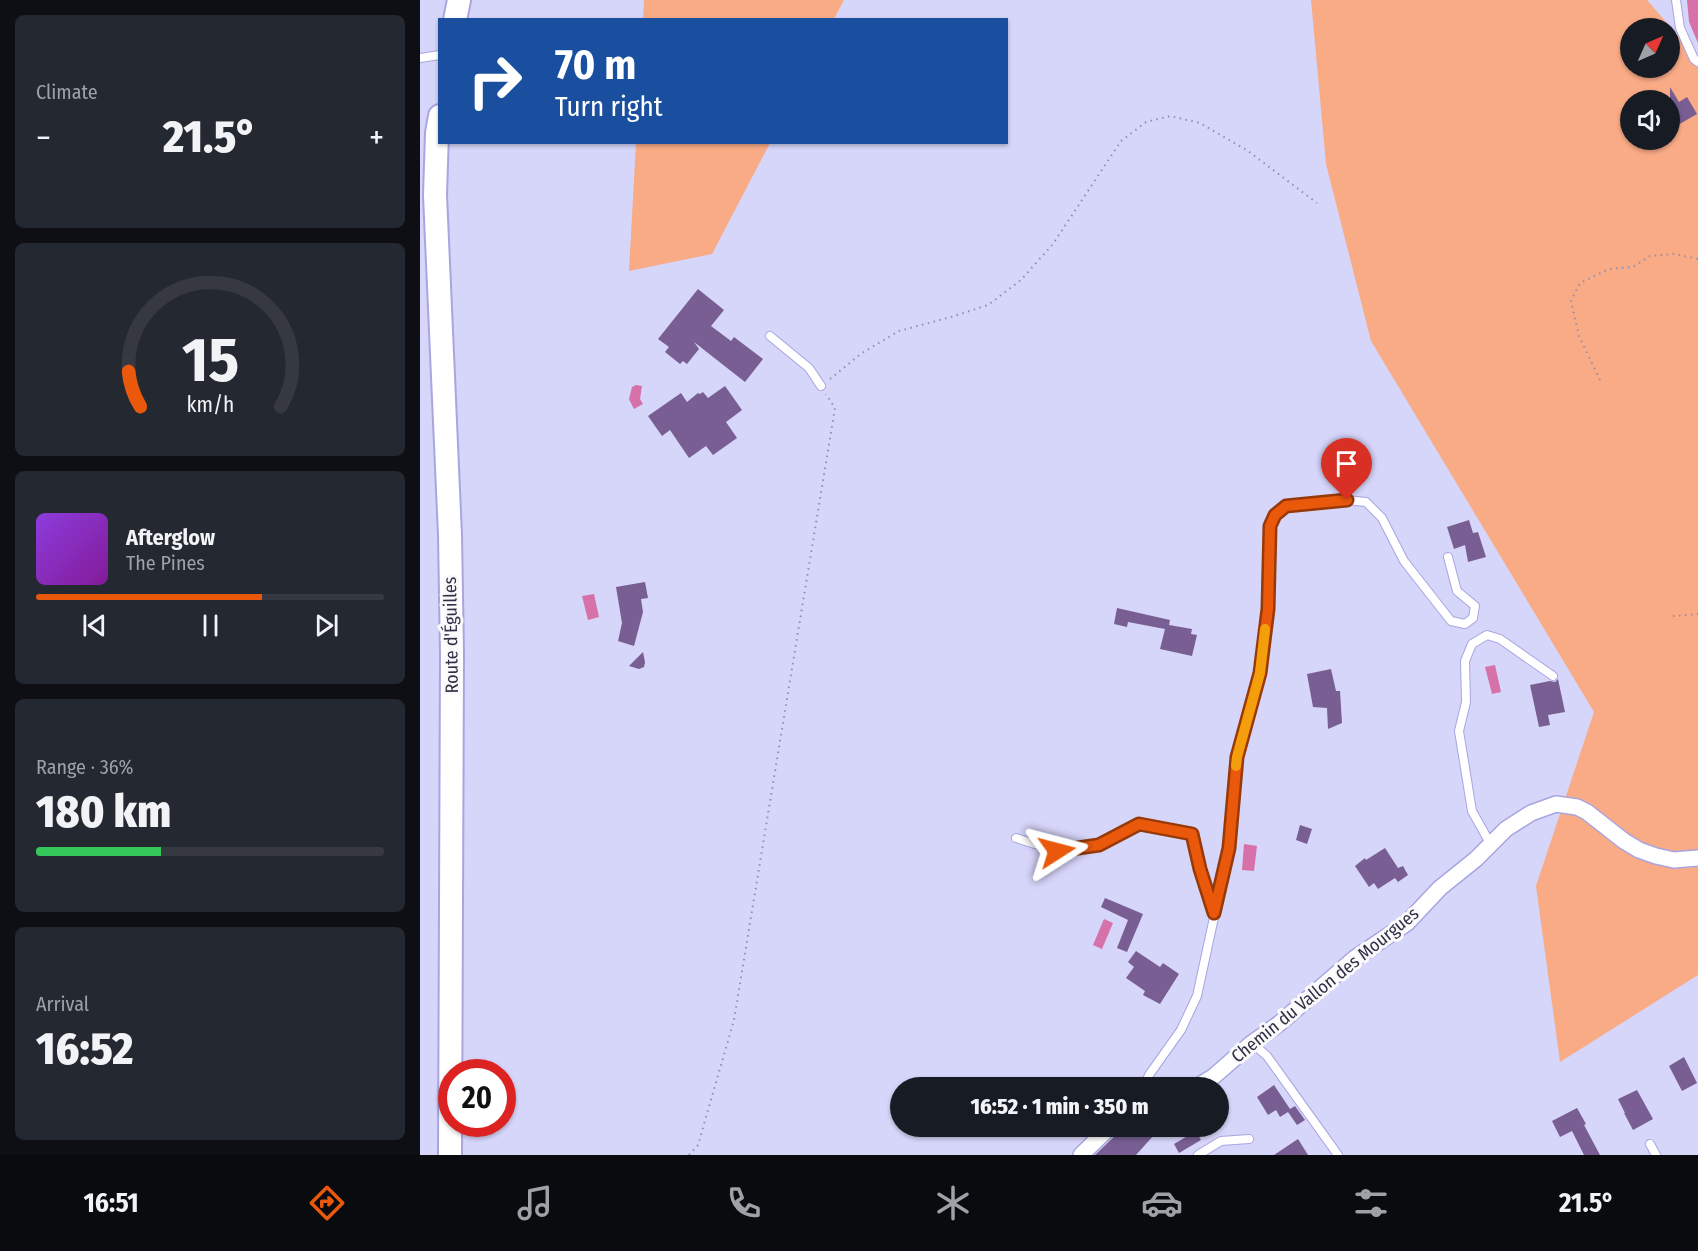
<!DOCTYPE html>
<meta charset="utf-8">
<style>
:root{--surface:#171b24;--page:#242831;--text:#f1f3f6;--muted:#9ea1a6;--line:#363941;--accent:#ea580c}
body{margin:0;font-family:"Fira Sans Condensed",sans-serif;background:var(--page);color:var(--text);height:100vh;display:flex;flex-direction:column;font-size:22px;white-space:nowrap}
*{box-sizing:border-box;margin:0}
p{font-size:20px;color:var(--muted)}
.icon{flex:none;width:33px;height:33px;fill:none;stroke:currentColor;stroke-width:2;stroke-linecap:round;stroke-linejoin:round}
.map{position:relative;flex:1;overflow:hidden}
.side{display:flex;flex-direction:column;gap:15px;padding:15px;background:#0d0f14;width:420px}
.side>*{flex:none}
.banner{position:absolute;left:18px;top:18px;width:570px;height:126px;border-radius:0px;box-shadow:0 2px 4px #0004;background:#1a4fa0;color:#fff;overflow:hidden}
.needle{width:39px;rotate:45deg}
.buttons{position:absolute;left:1200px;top:18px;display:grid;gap:12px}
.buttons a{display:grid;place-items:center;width:60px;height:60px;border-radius:50%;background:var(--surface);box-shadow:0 2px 4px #0004;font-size:30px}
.speed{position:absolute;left:18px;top:1059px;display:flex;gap:12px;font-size:30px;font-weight:700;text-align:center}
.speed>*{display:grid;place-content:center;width:78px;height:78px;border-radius:50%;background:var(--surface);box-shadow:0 2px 4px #0004;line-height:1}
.speed .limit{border:9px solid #d22;background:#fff;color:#111}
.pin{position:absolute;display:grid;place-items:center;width:51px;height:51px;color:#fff;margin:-62px -26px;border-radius:50% 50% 50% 0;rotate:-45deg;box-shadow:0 0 6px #0007}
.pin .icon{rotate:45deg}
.me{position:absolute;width:66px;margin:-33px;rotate:81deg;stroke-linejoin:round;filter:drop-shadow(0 0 4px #0008)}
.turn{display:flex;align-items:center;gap:21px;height:126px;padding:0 18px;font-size:27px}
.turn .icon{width:78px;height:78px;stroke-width:2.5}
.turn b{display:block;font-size:42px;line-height:51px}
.big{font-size:45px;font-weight:800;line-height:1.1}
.side .tile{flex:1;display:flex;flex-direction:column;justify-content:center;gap:9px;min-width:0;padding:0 21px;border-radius:9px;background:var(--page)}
.side .dial{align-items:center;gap:0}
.dial svg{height:156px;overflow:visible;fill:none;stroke:var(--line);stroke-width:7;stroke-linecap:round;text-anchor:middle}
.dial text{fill:var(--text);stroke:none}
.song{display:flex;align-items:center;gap:18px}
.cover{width:72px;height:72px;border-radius:9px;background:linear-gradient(135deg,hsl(270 70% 55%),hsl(290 70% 35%))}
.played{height:6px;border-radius:3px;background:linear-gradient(90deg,var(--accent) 65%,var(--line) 65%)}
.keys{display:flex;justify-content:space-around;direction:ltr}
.heat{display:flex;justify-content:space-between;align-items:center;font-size:33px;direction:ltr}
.charge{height:9px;border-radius:4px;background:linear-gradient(90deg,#34c759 36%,var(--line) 0)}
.trip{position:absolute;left:470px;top:1077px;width:339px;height:60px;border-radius:30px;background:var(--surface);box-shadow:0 2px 4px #0004;font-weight:800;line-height:60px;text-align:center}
.menu{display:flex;height:96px;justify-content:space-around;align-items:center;background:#090b0e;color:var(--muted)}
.menu .icon{width:42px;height:42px}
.menu .current{color:var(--accent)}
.menu b{font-size:27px;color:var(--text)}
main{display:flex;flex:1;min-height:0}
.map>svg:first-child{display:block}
.green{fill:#f9ab86;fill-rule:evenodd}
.water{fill:#d671aa}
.building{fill:#785e93}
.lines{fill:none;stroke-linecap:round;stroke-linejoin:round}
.lane-casing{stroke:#a8a5e1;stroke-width:10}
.street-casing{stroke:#a8a5e1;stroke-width:18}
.secondary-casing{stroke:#a8a5e1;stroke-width:26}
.path{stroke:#918faf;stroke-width:2;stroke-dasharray:1.5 4.5;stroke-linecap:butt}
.lane{stroke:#fff;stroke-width:8}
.street{stroke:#fff;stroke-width:15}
.secondary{stroke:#fff;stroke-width:22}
.route-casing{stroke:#983908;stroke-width:15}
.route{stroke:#ea580c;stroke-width:10}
.slow{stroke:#f59e0b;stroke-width:10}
.labels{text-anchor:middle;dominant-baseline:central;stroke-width:6;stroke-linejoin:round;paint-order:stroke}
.street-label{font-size:18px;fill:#312f47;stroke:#fafafa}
</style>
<main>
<section class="side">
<div class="tile"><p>Climate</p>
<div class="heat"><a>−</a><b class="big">21.5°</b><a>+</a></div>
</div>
<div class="tile dial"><svg viewBox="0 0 100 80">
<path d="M14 69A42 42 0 1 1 86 69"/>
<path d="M14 69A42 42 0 0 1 8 51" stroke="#ea580c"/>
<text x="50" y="56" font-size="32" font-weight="700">15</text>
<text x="50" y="72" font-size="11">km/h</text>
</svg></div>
<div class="tile">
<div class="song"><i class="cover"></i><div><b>Afterglow</b><p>The Pines</p></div></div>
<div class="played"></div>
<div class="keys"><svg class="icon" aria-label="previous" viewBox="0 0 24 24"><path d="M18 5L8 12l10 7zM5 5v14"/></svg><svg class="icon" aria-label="pause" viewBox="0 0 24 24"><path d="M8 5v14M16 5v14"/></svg><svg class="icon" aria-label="next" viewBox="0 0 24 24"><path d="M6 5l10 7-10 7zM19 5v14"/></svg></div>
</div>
<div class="tile"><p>Range · 36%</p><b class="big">180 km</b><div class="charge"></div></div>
<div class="tile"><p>Arrival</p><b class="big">16:52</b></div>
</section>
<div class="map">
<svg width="1278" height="1155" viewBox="0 0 1278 1155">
<rect width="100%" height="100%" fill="#d6d5fa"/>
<g class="green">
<path d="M 224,0 L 424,0 L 414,19 L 223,19 Z"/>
<path d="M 891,0 L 1227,0 L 1278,59 L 1278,975 L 1140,1062 L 1116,886 L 1174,712 L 951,341 L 906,164 ZM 1210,28 L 1250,28 L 1250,68 L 1210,68 ZM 1210,100 L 1250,100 L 1250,140 L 1210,140 Z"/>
<path d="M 216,143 L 350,143 L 292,254 L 209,271 Z"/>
</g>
<g class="water">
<path d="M 1267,0 L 1278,0 L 1278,43 L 1269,22 Z"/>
<path d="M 216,385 L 222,386 L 220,399 L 223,404 L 214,409 L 209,399 L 212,387 Z"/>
<path d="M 174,594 L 179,617 L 168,620 L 162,596 Z"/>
<path d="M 1075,665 L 1081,692 L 1072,694 L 1065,667 Z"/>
<path d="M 824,844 L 837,846 L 834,871 L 822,870 Z"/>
<path d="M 684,919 L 693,923 L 682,949 L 673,945 Z"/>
</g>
<g class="building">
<path d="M 1250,87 L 1259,102 L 1267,97 L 1277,114 L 1258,125 L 1253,117 L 1250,119 Z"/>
<path d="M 278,289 L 304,310 L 291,326 L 311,341 L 314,337 L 343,359 L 325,382 L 274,342 L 279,349 L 267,364 L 263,361 L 260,364 L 245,352 L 249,347 L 238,339 Z"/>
<path d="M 305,386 L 322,410 L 306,422 L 317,438 L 293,455 L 286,446 L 269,458 L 250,430 L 242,436 L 228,416 L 261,393 L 267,402 L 278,393 L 280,394 L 283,392 L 288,398 Z"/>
<path d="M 1049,520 L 1053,533 L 1058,532 L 1066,557 L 1048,562 L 1045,545 L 1034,549 L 1027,527 Z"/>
<path d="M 225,582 L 228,598 L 221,599 L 223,612 L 214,646 L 198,641 L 202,623 L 196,587 Z"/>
<path d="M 697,608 L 750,620 L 749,625 L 772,629 L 771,634 L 777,635 L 772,656 L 740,649 L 745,629 L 708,622 L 707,627 L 694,624 Z"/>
<path d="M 223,652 L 225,662 L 224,667 L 219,669 L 209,666 Z"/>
<path d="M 911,669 L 916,691 L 920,691 L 922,723 L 908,729 L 907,708 L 893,707 L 887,674 Z"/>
<path d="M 1138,679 L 1145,712 L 1128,715 L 1130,725 L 1119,727 L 1110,685 L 1130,681 L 1135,682 Z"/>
<path d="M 880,825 L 892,829 L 887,844 L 876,840 Z"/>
<path d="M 965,848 L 978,868 L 983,866 L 988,875 L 978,882 L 975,878 L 958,889 L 954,883 L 949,887 L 935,866 L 945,858 L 946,860 Z"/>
<path d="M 685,898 L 723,914 L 707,952 L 697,948 L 708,920 L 681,907 Z"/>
<path d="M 716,951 L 740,967 L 743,963 L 759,974 L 740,1004 L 723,995 L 725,991 L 706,978 L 714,967 L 708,962 Z"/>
<path d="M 1264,1057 L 1277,1083 L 1262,1091 L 1249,1066 Z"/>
<path d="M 854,1085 L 870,1109 L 875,1106 L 885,1120 L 877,1125 L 868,1112 L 860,1117 L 856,1110 L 848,1115 L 837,1097 Z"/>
<path d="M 1217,1090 L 1233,1119 L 1213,1130 L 1204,1113 L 1205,1113 L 1198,1099 Z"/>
<path d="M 1157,1108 L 1166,1124 L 1164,1125 L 1180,1155 L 1164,1155 L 1152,1131 L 1140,1137 L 1132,1121 Z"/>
<path d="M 700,1126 L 724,1126 L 734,1135 L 716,1155 L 675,1155 L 698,1133 Z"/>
<path d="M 776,1131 L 781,1140 L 759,1153 L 754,1144 Z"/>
<path d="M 878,1139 L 888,1155 L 854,1155 Z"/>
</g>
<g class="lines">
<g class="lane-casing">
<g id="lane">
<path d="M 1256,0 L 1260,28 L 1274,59 L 1278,62"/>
<path d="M 0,58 L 20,55"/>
<path d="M 350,336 L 389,368 L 401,386"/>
<path d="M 596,838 L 637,851 L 679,845 L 719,823 L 773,834 L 780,869 L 794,911"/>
<path d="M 1071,845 L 1052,811 L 1039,731 L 1046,702 L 1045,661 L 1052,644 L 1067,635 L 1080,639 L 1133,676"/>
<path d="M 832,1043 L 847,1056 L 918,1155"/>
<path d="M 724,1088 L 729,1075 L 761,1030 L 777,996 L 809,848 L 817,757 L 840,673 L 848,609 L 850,526 L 855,515 L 865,506 L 927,500 L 946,502 L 962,518 L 984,561 L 1031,621 L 1045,624 L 1053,618 L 1055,606 L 1037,591 L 1028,557"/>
<path d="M 1230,1144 L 1236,1155"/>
<path d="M 778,1155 L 801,1141 L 829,1139"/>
</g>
</g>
<g class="street-casing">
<g id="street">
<path d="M 775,1088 L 793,1077 L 832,1043 L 860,1023 L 935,958 L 987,923 L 1020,888 L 1056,859 L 1086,829 L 1111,813 L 1136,804 L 1157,807 L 1167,812 L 1204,841 L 1219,850 L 1236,856 L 1254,860 L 1278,858"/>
<path d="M 661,1155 L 691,1126"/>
</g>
</g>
<g class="secondary-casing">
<g id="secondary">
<path d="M 35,20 L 39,0"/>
<path d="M 20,116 L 17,133 L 15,195 L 30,535 L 32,655 L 30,1155"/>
</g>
</g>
<g class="path">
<path d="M 410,379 L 442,353 L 479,331 L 531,317 L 568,305 L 601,280 L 633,244 L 701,141 L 726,122 L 750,116 L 780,123 L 828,151 L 897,203"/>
<path d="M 1180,380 L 1159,336 L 1151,301 L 1160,283 L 1189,269 L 1213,267 L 1230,256 L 1254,254 L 1278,259"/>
<path d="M 1253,616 L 1278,614"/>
<path d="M 269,1155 L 278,1145 L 314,1020 L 415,408 L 406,394"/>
</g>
<use href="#lane" class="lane"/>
<use href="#street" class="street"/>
<use href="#secondary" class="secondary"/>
</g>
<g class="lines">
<g class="route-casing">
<path id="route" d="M 637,851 L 679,845 L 719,824 L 772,834 L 780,869 L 794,913 L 809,848 L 817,757 L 840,673 L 848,609 L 850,526 L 855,515 L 866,506 L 927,500"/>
</g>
<use href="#route" class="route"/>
<path class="slow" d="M 816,766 L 817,757 L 840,673 L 845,629"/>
</g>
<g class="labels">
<g class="street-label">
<text transform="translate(31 635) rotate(-91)">Route d'Éguilles</text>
<text transform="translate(905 985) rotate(-39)">Chemin du Vallon des Mourgues</text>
</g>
</g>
</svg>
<div class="buttons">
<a><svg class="needle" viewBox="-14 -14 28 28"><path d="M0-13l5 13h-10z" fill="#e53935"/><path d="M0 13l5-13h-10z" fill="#9ea1a6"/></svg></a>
<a><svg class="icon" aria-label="sound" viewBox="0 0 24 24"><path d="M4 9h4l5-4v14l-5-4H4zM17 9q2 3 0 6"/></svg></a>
</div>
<div class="speed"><div class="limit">20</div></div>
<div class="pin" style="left:927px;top:500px;background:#d93025"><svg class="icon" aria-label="arrive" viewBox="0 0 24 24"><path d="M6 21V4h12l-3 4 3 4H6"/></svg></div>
<svg class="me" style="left:637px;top:851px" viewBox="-20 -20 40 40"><path d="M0-17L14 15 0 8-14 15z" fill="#ea580c" stroke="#fff" stroke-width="4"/></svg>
<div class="trip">16:52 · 1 min · 350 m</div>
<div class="banner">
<div class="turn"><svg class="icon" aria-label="right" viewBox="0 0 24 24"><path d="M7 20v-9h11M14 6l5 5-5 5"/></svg><div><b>70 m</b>Turn right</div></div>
</div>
</div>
</main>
<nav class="menu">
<b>16:51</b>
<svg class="icon current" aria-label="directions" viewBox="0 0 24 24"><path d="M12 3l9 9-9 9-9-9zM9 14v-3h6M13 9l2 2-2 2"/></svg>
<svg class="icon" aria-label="music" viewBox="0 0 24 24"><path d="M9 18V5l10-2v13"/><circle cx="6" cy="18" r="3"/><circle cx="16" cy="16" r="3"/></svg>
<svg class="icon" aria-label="phone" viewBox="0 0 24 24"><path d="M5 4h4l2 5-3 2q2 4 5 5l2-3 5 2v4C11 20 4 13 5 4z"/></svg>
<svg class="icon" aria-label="climate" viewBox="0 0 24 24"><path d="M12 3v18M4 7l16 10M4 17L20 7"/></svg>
<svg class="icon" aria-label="car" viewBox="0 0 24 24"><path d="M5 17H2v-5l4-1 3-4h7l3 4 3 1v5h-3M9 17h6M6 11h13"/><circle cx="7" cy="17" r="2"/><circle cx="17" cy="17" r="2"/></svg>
<svg class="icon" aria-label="filters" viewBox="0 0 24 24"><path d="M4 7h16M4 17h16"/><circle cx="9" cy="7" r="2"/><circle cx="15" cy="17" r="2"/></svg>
<b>21.5°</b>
</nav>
